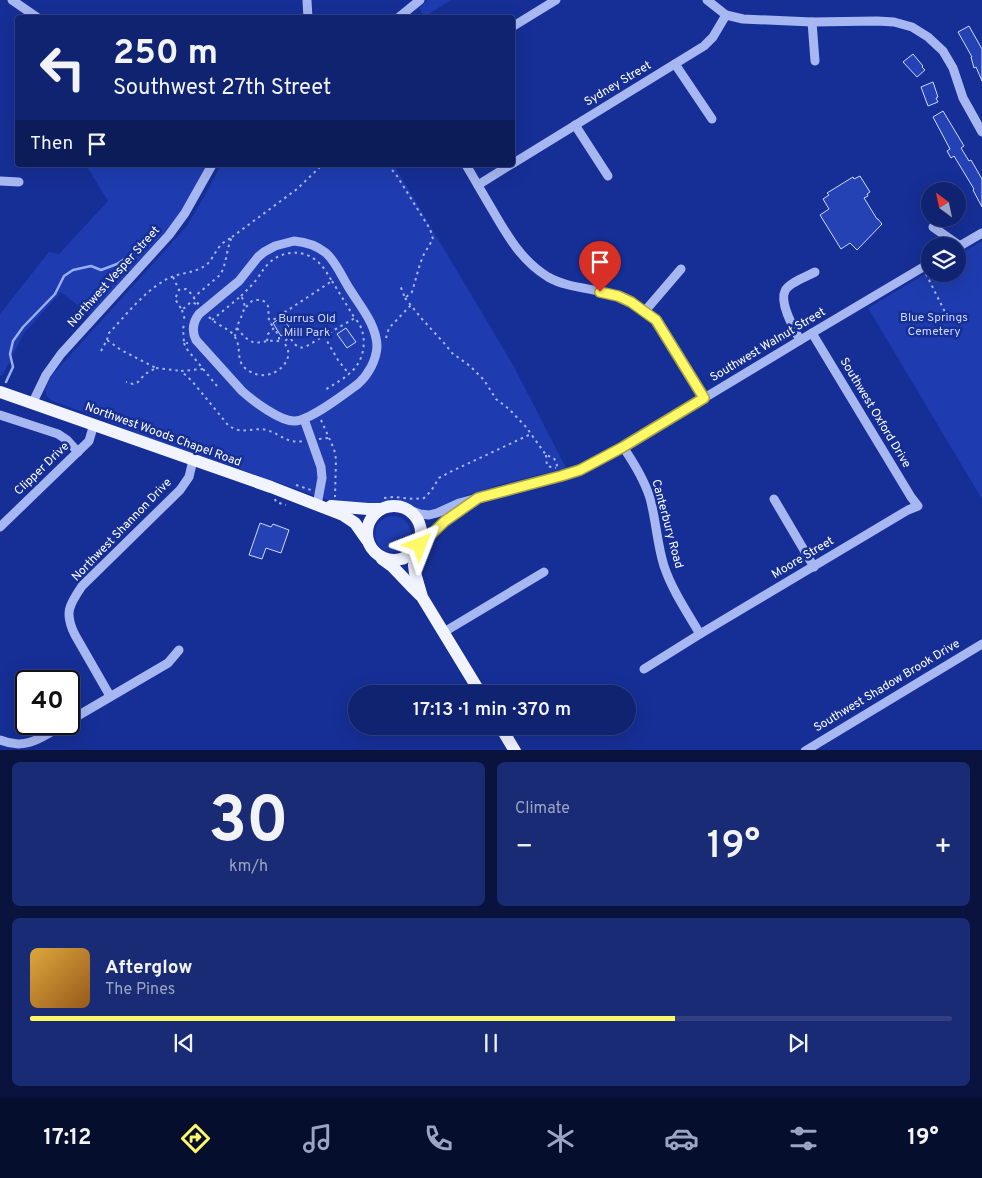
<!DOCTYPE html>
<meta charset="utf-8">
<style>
:root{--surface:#102370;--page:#192b75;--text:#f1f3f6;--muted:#9ca4c3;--line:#304083;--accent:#fff867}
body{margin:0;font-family:Overpass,sans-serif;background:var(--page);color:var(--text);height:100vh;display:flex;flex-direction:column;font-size:19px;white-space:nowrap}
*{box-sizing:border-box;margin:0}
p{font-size:16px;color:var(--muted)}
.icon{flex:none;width:28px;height:28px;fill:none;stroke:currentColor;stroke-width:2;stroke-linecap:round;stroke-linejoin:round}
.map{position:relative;height:750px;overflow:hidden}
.sheet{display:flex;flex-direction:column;gap:12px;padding:12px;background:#09133e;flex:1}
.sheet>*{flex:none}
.guide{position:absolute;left:15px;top:15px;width:500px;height:152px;border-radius:5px;box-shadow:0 5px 20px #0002,0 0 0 1px var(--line);background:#102370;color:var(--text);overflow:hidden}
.needle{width:32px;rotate:327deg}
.tools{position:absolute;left:921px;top:182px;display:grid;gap:10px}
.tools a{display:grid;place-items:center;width:45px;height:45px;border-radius:50%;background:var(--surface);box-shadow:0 5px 20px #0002,0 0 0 1px var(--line);font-size:25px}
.speed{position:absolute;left:15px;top:670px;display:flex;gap:10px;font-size:25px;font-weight:700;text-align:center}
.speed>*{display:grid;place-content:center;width:65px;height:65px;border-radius:50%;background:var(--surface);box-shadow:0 5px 20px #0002,0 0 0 1px var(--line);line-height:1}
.speed .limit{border:2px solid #111;border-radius:8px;background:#fff;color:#111}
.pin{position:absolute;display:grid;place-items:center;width:42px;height:42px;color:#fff;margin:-51px -21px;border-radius:50% 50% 50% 0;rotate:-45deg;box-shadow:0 0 5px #0007}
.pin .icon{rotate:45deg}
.me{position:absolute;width:55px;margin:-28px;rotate:45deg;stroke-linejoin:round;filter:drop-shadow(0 0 4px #0008)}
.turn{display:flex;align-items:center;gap:18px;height:105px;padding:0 15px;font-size:22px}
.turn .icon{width:65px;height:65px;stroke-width:2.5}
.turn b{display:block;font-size:35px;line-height:42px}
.then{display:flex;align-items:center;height:48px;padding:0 15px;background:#0003;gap:10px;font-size:19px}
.big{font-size:38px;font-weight:600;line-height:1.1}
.sheet .widget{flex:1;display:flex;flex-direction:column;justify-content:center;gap:8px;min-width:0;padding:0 18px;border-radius:8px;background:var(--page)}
.sheet .dial{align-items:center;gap:0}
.dial b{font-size:65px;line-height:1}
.song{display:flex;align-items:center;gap:15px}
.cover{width:60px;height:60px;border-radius:8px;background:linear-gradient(135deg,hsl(40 70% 55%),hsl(30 70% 35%))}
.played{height:5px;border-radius:2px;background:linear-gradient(90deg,var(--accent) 70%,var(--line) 70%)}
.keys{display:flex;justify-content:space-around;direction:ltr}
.heat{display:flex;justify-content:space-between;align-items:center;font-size:28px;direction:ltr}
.sheet .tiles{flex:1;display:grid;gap:12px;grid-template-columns:1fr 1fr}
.widget:last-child{grid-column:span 2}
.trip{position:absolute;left:348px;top:685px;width:288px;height:50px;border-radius:25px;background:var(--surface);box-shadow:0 5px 20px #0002,0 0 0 1px var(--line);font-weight:600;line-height:50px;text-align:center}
.menu{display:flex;height:80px;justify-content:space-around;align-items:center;background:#060e2d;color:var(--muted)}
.menu .icon{width:35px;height:35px}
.menu .active{color:var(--accent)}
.menu b{font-size:22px;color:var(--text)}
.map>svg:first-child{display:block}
.green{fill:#1e3caf}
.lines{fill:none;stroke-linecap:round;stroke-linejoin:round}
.stream{stroke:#99aef4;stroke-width:2.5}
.building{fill:#2442b4;stroke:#ced8fc}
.path{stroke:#a7b7f1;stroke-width:2;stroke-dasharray:2.5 4;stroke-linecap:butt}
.minor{stroke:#a7b7f1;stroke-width:9}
.major{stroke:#f1f3ff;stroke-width:12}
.route-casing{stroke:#a6a143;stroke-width:12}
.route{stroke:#fff867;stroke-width:9}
.labels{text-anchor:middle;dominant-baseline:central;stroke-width:5;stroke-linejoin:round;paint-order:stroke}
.street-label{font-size:12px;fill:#fff;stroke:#162f96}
.park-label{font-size:12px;fill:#ced8fc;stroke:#162f96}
</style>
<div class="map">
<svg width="982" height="751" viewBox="0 0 982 751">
<rect width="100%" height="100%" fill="#162f96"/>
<g class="green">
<path d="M 428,0 L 451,0 L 424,17 L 419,8 Z"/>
<path d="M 86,165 L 206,165 L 202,176 L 186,203 L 167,232 L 90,315 L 61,292 L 24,333 L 2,376 L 0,375 L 0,314 L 49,252 L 59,254 L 108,201 Z"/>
<path d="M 221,165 L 394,165 L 513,365 L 566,468 L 502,484 L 480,491 L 462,497 L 442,508 L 433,511 L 424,511 L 410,506 L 392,503 L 372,506 L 334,502 L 146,437 L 102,419 L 53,401 C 40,393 47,384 53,374 L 187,226 L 204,197 Z"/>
<path d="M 982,241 L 982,499 L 868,308 L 930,271 L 930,274 L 958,274 L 958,255 Z"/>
<circle cx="393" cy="534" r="18"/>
</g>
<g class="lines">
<path class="stream" d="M 6,382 L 13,367 L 10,354 L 13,341 L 23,327 L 55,294 L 64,276 L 73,270 L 91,266 L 101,270 L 117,264 L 135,252"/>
</g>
<g class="building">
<path d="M 969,26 L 982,49 L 982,81 L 976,67 L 974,68 L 971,57 L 972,57 L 958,32 Z"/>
<path d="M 913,54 L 923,66 L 922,67 L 925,70 L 917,77 L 903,62 Z"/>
<path d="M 933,82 L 938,97 L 936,98 L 938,102 L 928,106 L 921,87 Z"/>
<path d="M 943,111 L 964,146 L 961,148 L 969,161 L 971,160 L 982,179 L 982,207 L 973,190 L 974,189 L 954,156 L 951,158 L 947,151 L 950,149 L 933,117 Z"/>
<path d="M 860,176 L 870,192 L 867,194 L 868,196 L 864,198 L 877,219 L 878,219 L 882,224 L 857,250 L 850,243 L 841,249 L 820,215 L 829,209 L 823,199 L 829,195 L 827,193 L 853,177 L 854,179 Z"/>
<path d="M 282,317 L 291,330 L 281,336 L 273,323 Z"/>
<path d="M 346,328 L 356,342 L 347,348 L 337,334 Z"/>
<path d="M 260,523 L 271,527 L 273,524 L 289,530 L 281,553 L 266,548 L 262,559 L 249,555 Z"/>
</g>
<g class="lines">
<g class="path">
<path d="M 388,165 L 397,176 L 430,229 L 433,239 L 424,254 L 420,264 L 412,292 L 405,298 L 400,285"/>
<path d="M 232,237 L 297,189 L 322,165"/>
<path d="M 926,274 L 947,316"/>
<path d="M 173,277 L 179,290 L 186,289 L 189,291 L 199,305 L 191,302 L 182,310 L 175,299 L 179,290"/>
<path d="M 332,281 L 354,317"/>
<path d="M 241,296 C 247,290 252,285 257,279 C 261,273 264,268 269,263 C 284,249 307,249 321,265 C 325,269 328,275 332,281 L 270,322"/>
<path d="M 405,298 L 422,319 L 444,343 L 452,353 L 470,366 L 484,380 L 496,399 L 509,409 L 526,427 L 546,455 L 554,458 L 557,465 L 556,469"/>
<path d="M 246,307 L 252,301 L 256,300 L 262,300 L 265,302 L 268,306 L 269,321 L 274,328"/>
<path d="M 182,310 L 185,320"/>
<path d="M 209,317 C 217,326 231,328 236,339 C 242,350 234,364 251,372 C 272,384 299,359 284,343 L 287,339 L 291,339 C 295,345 298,349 305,347 L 355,318 C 357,321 360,324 361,328 C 367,342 363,362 351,372 C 344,379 334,384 325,390"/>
<path d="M 212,320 L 241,296 C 247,305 244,310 240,320 C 237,325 236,331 235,336"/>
<path d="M 184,326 L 183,328 L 184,343 L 188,343"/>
<path d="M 237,328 C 257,354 259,336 283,342"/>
<path d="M 324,336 L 338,360 L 349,374"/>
<path d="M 386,338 L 389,328 L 411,305"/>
<path d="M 107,340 L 109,333 C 127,314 145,290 169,278 C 180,273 193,273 203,267 C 211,263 214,253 220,246 C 223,242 228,240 232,237 C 226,249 227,264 220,275 L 194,297"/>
<path d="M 267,341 L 268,334 L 274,328 L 279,336 L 279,340"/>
<path d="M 184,343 L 186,348 L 217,386"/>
<path d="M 101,351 L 107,340 L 121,350 L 156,368 L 145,374 L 138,382 L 133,384 L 126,382"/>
<path d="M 156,368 L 181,371"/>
<path d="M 203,369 L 181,371 L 192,381 L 228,425 C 230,426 232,428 235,429 C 245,433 256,427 267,430 C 282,435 287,444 304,441"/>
<path d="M 321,420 L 334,449 L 336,459 L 335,497"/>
<path d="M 319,439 L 329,438"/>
<path d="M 546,455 L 547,466 L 556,468"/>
<path d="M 296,485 L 311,490"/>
<path d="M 384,498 L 394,497 L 415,499 L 424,498 L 431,491 L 439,478 L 450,472 L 531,434"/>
<path d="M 275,499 L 276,502 L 286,505"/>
</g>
<g class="minor">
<path d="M 12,0 L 38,18"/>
<path d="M 707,0 L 726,15 L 743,19 L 812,22 L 877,21 L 894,22 L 912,27 L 928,37 L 943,51 L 953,68 L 963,98 L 982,132"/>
<path d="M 307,1 L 308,18"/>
<path d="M 398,18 L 420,0"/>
<path d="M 812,22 L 815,61"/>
<path d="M 512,27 L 556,0"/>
<path d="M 675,64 L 712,119"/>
<path d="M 575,125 L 608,176"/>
<path d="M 512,164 L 704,46 L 713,37 L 726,15"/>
<path d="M 466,165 C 475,180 484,196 493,211 C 508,237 522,261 548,277 C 569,289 596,288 618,296 C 632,301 645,311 656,320 L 704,398"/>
<path d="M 0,181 L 19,182"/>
<path d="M 478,185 L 510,165"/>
<path d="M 933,227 L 960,246"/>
<path d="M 294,241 C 306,242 316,245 326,253 C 336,262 342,277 349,288 C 360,306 377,325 377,347 C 376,361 368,375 358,384 C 344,394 311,420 295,421 C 281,422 253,401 242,391 L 196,340 C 191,330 193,322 199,314 L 239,281 L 258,257 L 264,252 L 275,246 Z"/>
<path d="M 958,247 L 982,233"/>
<path d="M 645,311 L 681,269"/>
<path d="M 800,340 C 794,329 779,303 785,291 C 788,283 808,276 815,272"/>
<path d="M 32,404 L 46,375 L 61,354 L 169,235 L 185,213 L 212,165"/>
<path d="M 0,415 L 58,434 L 67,440 L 78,452"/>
<path d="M 304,419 L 321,467 L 322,478 L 317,505"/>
<path d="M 623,447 C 634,463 644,479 650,498 C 656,520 657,544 664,566 C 672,590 687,612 700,634"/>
<path d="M 774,499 L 814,567"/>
<path d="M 407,509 L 420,514 L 429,515 L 437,513 L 459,503 L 561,476 L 580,470 L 623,447 L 812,333 L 930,263"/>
<path d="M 0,527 L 89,441 L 94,424"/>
<path d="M 420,545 L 445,521 L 472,503"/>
<path d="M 444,632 L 544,572"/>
<path d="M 644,669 L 700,634 L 908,510 L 918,506 L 911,497 L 812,333"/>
<path d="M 110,696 L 75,635 C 64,613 69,605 82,586 L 180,490 L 189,477 L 193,460"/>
<path d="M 69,721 L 168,663 L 179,650"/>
<path d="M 0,740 C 26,751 43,737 64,724"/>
<path d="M 805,751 L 982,644"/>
</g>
<g class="major">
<path d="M 0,392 L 271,487 L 343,515 L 355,523 L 367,540"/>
<circle cx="394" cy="533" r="27"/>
<path d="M 331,506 L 368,509 L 381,509"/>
<path d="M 417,549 L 414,565 L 415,573 L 422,597 L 481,694"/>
<path d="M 382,559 L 393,567 L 413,588 L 420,595"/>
<path d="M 500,726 L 515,751"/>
</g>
</g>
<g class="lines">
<g class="route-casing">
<path id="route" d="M 420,545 L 445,521 L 478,498 L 561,476 L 580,470 L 623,447 L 704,398 L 656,320 L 631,302 L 618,296 L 600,292"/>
</g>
<use href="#route" class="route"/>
</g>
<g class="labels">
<g class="street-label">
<text transform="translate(618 84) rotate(-31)">Sydney Street</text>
<text transform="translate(114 277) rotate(-48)">Northwest Vesper Street</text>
<text transform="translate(768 345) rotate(-31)">Southwest Walnut Street</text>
<text transform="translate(875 413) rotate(59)">Southwest Oxford Drive</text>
<text transform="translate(163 435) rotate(20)">Northwest Woods Chapel Road</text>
<text transform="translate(42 469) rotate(-44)">Clipper Drive</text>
<text transform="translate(667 524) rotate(75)">Canterbury Road</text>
<text transform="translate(122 530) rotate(-46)">Northwest Shannon Drive</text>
<text transform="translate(803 558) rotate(-31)">Moore Street</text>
<text transform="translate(887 686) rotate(-31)">Southwest Shadow Brook Drive</text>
</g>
<g class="park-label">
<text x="934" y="318">Blue Springs<tspan x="934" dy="14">Cemetery</tspan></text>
<text x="307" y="319">Burrus Old<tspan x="307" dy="14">Mill Park</tspan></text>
</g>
</g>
</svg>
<div class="tools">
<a><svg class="needle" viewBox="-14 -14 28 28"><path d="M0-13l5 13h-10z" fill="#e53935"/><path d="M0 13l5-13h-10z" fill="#9ca4c3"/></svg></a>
<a><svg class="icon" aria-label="layers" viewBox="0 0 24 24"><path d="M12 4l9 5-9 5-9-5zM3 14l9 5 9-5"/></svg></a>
</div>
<div class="speed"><div class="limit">40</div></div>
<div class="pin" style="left:600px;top:292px;background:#d93025"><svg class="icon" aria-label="arrive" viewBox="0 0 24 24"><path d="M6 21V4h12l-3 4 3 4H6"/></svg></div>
<svg class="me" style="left:420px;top:545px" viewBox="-20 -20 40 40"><path d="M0-17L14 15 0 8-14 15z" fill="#fff867" stroke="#fff" stroke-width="4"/></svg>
<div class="trip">17:13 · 1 min · 370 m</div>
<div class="guide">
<div class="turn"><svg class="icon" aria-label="left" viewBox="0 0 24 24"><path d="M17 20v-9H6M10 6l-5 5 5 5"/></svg><div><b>250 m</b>Southwest 27th Street</div></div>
<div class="then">Then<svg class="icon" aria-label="arrive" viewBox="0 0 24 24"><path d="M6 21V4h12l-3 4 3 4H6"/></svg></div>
</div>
</div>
<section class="sheet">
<div class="tiles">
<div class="widget dial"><b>30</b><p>km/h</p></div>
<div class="widget"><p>Climate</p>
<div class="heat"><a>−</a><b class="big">19°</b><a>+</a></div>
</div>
<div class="widget">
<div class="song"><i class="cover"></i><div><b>Afterglow</b><p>The Pines</p></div></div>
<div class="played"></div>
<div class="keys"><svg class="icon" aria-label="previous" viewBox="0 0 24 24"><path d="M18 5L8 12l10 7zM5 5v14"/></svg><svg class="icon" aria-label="pause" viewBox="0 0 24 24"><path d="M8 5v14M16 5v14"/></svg><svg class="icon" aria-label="next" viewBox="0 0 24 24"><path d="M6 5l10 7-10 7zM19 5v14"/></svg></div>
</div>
</div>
</section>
<nav class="menu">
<b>17:12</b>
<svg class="icon active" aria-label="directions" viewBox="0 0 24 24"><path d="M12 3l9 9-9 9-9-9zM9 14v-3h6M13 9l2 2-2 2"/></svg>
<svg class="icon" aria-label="music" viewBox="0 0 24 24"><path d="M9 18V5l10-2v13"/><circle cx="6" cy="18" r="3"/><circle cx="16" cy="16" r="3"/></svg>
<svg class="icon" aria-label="phone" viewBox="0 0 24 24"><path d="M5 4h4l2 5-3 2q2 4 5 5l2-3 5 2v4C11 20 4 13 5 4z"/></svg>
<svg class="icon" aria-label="climate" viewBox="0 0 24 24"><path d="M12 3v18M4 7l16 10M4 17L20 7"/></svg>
<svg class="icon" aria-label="car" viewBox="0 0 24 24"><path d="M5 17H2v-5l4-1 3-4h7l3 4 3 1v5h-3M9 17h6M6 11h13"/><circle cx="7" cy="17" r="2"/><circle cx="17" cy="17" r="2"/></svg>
<svg class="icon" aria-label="filters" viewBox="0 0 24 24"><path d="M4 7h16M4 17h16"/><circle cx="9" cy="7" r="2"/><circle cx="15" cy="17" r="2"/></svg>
<b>19°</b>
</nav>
